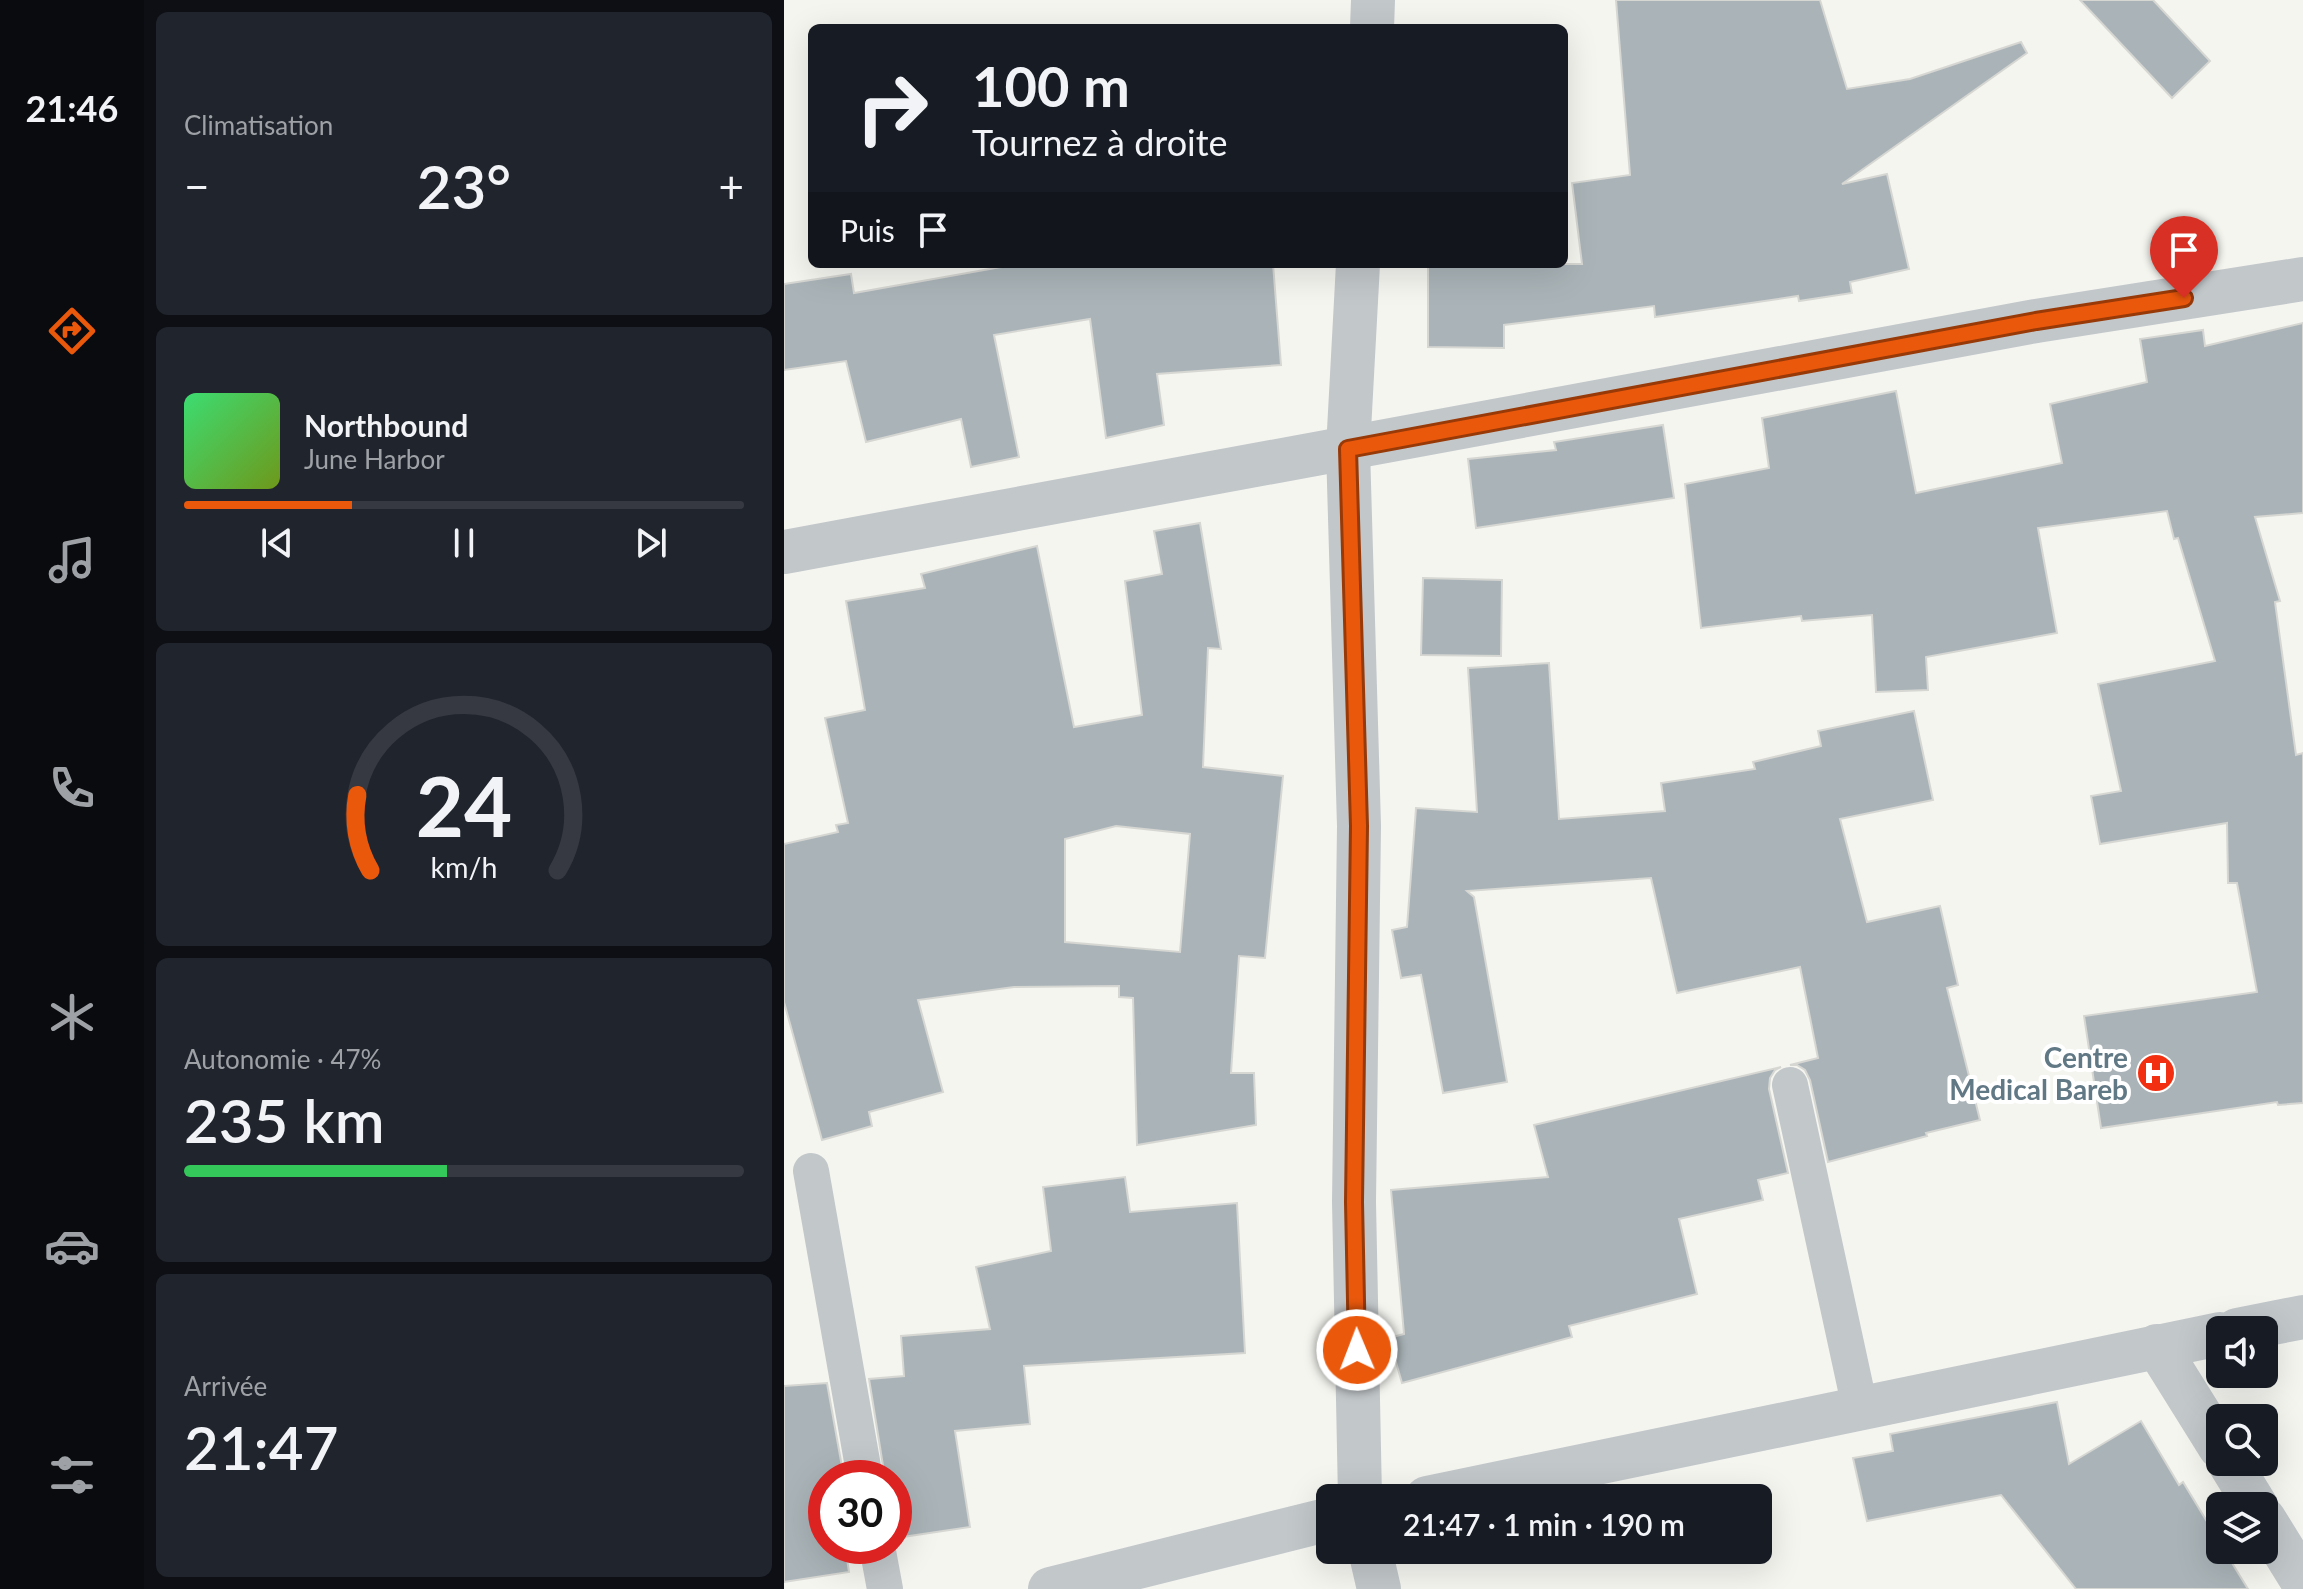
<!DOCTYPE html>
<html lang="fr">
<meta charset="utf-8">
<style>
:root{--surface:#171b24;--page:#20242c;--text:#f1f3f6;--muted:#9ea1a6;--line:#363941;--accent:#ea580c}
body{margin:0;font-family:Lato,sans-serif;background:var(--page);color:var(--text);height:100vh;display:flex;flex-direction:column;font-size:30px;white-space:nowrap}
*{box-sizing:border-box;margin:0}
p{font-size:26px;color:var(--muted)}
.icon{flex:none;width:44px;height:44px;fill:none;stroke:currentColor;stroke-width:2;stroke-linecap:round;stroke-linejoin:round}
.map{position:relative;flex:1;overflow:hidden}
.side{display:flex;flex-direction:column;gap:12px;padding:12px;background:#0d0f14;width:640px}
.side>*{flex:none}
.guide{position:absolute;left:24px;top:24px;width:760px;height:244px;border-radius:12px;box-shadow:0 8px 32px #0002;background:#171b24;color:var(--text);overflow:hidden}
.tools{position:absolute;left:1422px;top:1316px;display:grid;gap:16px}
.tools a{display:grid;place-items:center;width:72px;height:72px;border-radius:12px;background:var(--surface);box-shadow:0 8px 32px #0002;font-size:40px}
.speed{position:absolute;left:24px;top:1460px;display:flex;gap:16px;font-size:40px;font-weight:700;text-align:center}
.speed>*{display:grid;place-content:center;width:104px;height:104px;border-radius:50%;background:var(--surface);box-shadow:0 8px 32px #0002;line-height:1}
.speed .limit{border:12px solid #d22;background:#fff;color:#111}
.pin{position:absolute;display:grid;place-items:center;width:68px;height:68px;color:#fff;margin:-82px -34px;border-radius:50% 50% 50% 0;rotate:-45deg;box-shadow:0 0 8px #0007}
.pin .icon{rotate:45deg}
.me{position:absolute;width:88px;margin:-44px;rotate:359deg;stroke-linejoin:round;filter:drop-shadow(0 0 6px #0008)}
.turn{display:flex;align-items:center;gap:28px;height:168px;padding:0 32px;font-size:36px}
.turn .icon{width:104px;height:104px;stroke-width:2.5}
.turn b{display:block;font-size:56px;line-height:68px}
.then{display:flex;align-items:center;height:76px;padding:0 32px;background:#0003;gap:16px;font-size:30px}
.big{font-size:60px;font-weight:600;line-height:1.1}
.side .card{flex:1;display:flex;flex-direction:column;justify-content:center;gap:12px;min-width:0;padding:0 28px;border-radius:12px;background:var(--page)}
.side .dial{align-items:center;gap:0}
.dial svg{height:208px;overflow:visible;fill:none;stroke:var(--line);stroke-width:7;stroke-linecap:round;text-anchor:middle}
.dial text{fill:var(--text);stroke:none}
.song{display:flex;align-items:center;gap:24px}
.cover{width:96px;height:96px;border-radius:12px;background:linear-gradient(135deg,hsl(140 70% 55%),hsl(80 70% 35%))}
.played{height:8px;border-radius:4px;background:linear-gradient(90deg,var(--accent) 30%,var(--line) 30%)}
.keys{display:flex;justify-content:space-around;direction:ltr}
.heat{display:flex;justify-content:space-between;align-items:center;font-size:44px;direction:ltr}
.charge{height:12px;border-radius:6px;background:linear-gradient(90deg,#34c759 47%,var(--line) 0)}
.trip{position:absolute;left:532px;top:1484px;width:456px;height:80px;border-radius:12px;background:var(--surface);box-shadow:0 8px 32px #0002;font-weight:600;line-height:80px;text-align:center}
main{display:flex;flex:1;min-height:0}
.tab-bar{display:flex;flex-direction:column;width:144px;justify-content:space-around;align-items:center;background:#090b0e;color:var(--muted)}
.tab-bar .icon{width:56px;height:56px}
.tab-bar .current{color:var(--accent)}
.tab-bar b{font-size:36px;color:var(--text)}
.map>svg:first-child{display:block}
.building{fill:#aab4b8;stroke:#d6d6d3;stroke-width:2;fill-rule:evenodd}
.lines{fill:none;stroke-linecap:round;stroke-linejoin:round}
.service{stroke:#c2c7ca;stroke-width:36}
.minor{stroke:#c2c7ca;stroke-width:44}
.route-casing{stroke:#983908;stroke-width:20}
.route{stroke:#ea580c;stroke-width:14}
.labels{text-anchor:middle;dominant-baseline:central;stroke-width:8;stroke-linejoin:round;paint-order:stroke}
.poi-label{font-size:28px;font-weight:bold;fill:#617885;stroke:#fff;text-anchor:end}
</style>
<main>
<nav class="tab-bar">
<b>21:46</b>
<svg class="icon current" aria-label="directions" viewBox="0 0 24 24"><path d="M12 3l9 9-9 9-9-9zM9 14v-3h6M13 9l2 2-2 2"/></svg>
<svg class="icon" aria-label="music" viewBox="0 0 24 24"><path d="M9 18V5l10-2v13"/><circle cx="6" cy="18" r="3"/><circle cx="16" cy="16" r="3"/></svg>
<svg class="icon" aria-label="phone" viewBox="0 0 24 24"><path d="M5 4h4l2 5-3 2q2 4 5 5l2-3 5 2v4C11 20 4 13 5 4z"/></svg>
<svg class="icon" aria-label="climate" viewBox="0 0 24 24"><path d="M12 3v18M4 7l16 10M4 17L20 7"/></svg>
<svg class="icon" aria-label="car" viewBox="0 0 24 24"><path d="M5 17H2v-5l4-1 3-4h7l3 4 3 1v5h-3M9 17h6M6 11h13"/><circle cx="7" cy="17" r="2"/><circle cx="17" cy="17" r="2"/></svg>
<svg class="icon" aria-label="filters" viewBox="0 0 24 24"><path d="M4 7h16M4 17h16"/><circle cx="9" cy="7" r="2"/><circle cx="15" cy="17" r="2"/></svg>
</nav>
<section class="side">
<div class="card"><p>Climatisation</p>
<div class="heat"><a>−</a><b class="big">23°</b><a>+</a></div>
</div>
<div class="card">
<div class="song"><i class="cover"></i><div><b>Northbound</b><p>June Harbor</p></div></div>
<div class="played"></div>
<div class="keys"><svg class="icon" aria-label="previous" viewBox="0 0 24 24"><path d="M18 5L8 12l10 7zM5 5v14"/></svg><svg class="icon" aria-label="pause" viewBox="0 0 24 24"><path d="M8 5v14M16 5v14"/></svg><svg class="icon" aria-label="next" viewBox="0 0 24 24"><path d="M6 5l10 7-10 7zM19 5v14"/></svg></div>
</div>
<div class="card dial"><svg viewBox="0 0 100 80">
<path d="M14 69A42 42 0 1 1 86 69"/>
<path d="M14 69A42 42 0 0 1 9 40" stroke="#ea580c"/>
<text x="50" y="56" font-size="32" font-weight="700">24</text>
<text x="50" y="72" font-size="11">km/h</text>
</svg></div>
<div class="card"><p>Autonomie · 47%</p><b class="big">235 km</b><div class="charge"></div></div>
<div class="card"><p>Arrivée</p><b class="big">21:47</b></div>
</section>
<div class="map">
<svg width="1519" height="1589" viewBox="0 0 1519 1589">
<rect width="100%" height="100%" fill="#f5f5f0"/>
<g class="building">
<path d="M 832,0 L 1036,0 L 1063,89 L 1126,79 L 1237,42 L 1243,53 L 1058,184 L 1103,174 L 1125,269 L 1066,282 L 1068,293 L 1015,301 L 1014,296 L 871,317 L 870,306 L 720,325 L 720,348 L 644,347 L 644,264 L 798,264 L 788,183 L 846,175 Z"/>
<path d="M 1296,0 L 1369,0 L 1426,61 L 1388,98 Z"/>
<path d="M 234,264 L 489,264 L 497,365 L 373,374 L 380,425 L 322,438 L 306,319 L 210,335 L 235,457 L 187,467 L 177,419 L 82,442 L 62,361 L 0,370 L 0,284 L 67,274 L 70,293 Z"/>
<path d="M 1519,323 L 1519,513 L 1471,517 L 1496,601 L 1491,602 L 1512,755 L 1519,753 L 1519,1103 L 1494,1105 L 1493,1102 L 1317,1128 L 1300,1016 L 1473,992 L 1453,883 L 1444,883 L 1443,823 L 1316,844 L 1307,796 L 1337,791 L 1314,684 L 1431,661 L 1394,538 L 1390,539 L 1383,511 L 1254,528 L 1273,633 L 1142,657 L 1144,690 L 1092,692 L 1088,615 L 1018,621 L 1017,616 L 917,628 L 901,484 L 985,468 L 978,418 L 1112,391 L 1132,493 L 1278,463 L 1266,404 L 1363,382 L 1356,339 L 1419,330 L 1421,346 Z"/>
<path d="M 879,425 L 890,498 L 692,528 L 684,459 L 772,450 L 770,442 Z"/>
<path d="M 416,523 L 437,649 L 424,648 L 419,767 L 499,776 L 481,958 L 455,956 L 447,1073 L 470,1073 L 472,1125 L 353,1145 L 349,998 L 335,997 L 335,986 L 230,987 L 134,1000 L 159,1092 L 85,1112 L 88,1126 L 38,1140 L 0,1002 L 0,844 L 54,832 L 52,825 L 64,823 L 41,718 L 81,710 L 62,601 L 141,588 L 137,574 L 253,546 L 290,727 L 358,715 L 341,581 L 378,574 L 370,531 ZM 332,826 L 406,834 L 396,952 L 281,942 L 281,839 Z"/>
<path d="M 639,578 L 718,580 L 717,656 L 637,655 Z"/>
<path d="M 765,663 L 775,819 L 881,811 L 877,783 L 971,769 L 969,762 L 1037,746 L 1034,731 L 1130,711 L 1149,800 L 1056,819 L 1083,922 L 1156,906 L 1174,985 L 1163,988 L 1196,1120 L 1142,1133 L 1143,1136 L 1044,1162 L 1026,1080 L 1021,1070 L 1013,1065 L 1006,1065 L 1034,1058 L 1016,967 L 893,993 L 867,878 L 683,891 L 690,897 L 723,1082 L 659,1093 L 637,975 L 617,978 L 608,930 L 623,927 L 632,808 L 693,812 L 684,668 Z"/>
<path d="M 997,1067 L 991,1070 L 986,1078 L 985,1089 L 1004,1173 L 974,1180 L 979,1200 L 895,1219 L 913,1294 L 785,1326 L 788,1337 L 618,1383 L 605,1338 L 620,1334 L 607,1190 L 764,1177 L 750,1125 Z"/>
<path d="M 341,1177 L 346,1212 L 453,1203 L 461,1353 L 240,1366 L 246,1424 L 171,1431 L 186,1527 L 112,1538 L 110,1478 L 101,1478 L 85,1379 L 120,1376 L 117,1336 L 206,1329 L 192,1267 L 267,1251 L 259,1187 Z"/>
<path d="M 43,1383 L 60,1478 L 42,1478 L 42,1546 L 61,1546 L 65,1572 L 0,1582 L 0,1386 Z"/>
<path d="M 1273,1402 L 1285,1464 L 1357,1421 L 1395,1485 L 1399,1482 L 1436,1543 L 1436,1550 L 1440,1550 L 1464,1589 L 1292,1589 L 1217,1495 L 1083,1521 L 1069,1458 L 1109,1451 L 1106,1434 Z"/>
</g>
<g class="lines">
<g class="service">
<path d="M 1006,1085 L 1076,1408"/>
<path d="M 27,1171 L 81,1478"/>
<path d="M 93,1546 L 101,1589"/>
</g>
<g class="minor">
<path d="M 588,28 L 589,0"/>
<path d="M 574,264 L 564,449 L 575,826 L 570,1202 L 576,1498"/>
<path d="M 0,552 L 1252,321 L 1519,279"/>
<path d="M 1453,1330 L 1519,1317"/>
<path d="M 1373,1346 L 1436,1447"/>
<path d="M 1445,1462 L 1472,1506"/>
<path d="M 643,1498 L 1436,1334"/>
<path d="M 1480,1519 L 1519,1582"/>
<path d="M 586,1550 L 595,1589"/>
<path d="M 266,1589 L 546,1519"/>
</g>
</g>
<g class="lines">
<g class="route-casing">
<path id="route" d="M 573,1350 L 570,1202 L 575,826 L 564,449 L 1252,321 L 1400,298"/>
</g>
<use href="#route" class="route"/>
</g>
<defs>
<g id="hospital-disc" transform="scale(2)"><circle r="9.5" fill="#f32f12" stroke="#fff"/><path d="M-5-5h3v3.5h4V-5h3V5h-3V1.5h-4V5h-3Z" fill="#fff"/></g>
</defs>
<g fill-rule="evenodd">
<use href="#hospital-disc" x="1372" y="1073"/>
</g>
<g class="labels">
<g class="poi-label">
<text x="1344" y="1057">Centre<tspan x="1344" dy="32">Medical Bareb</tspan></text>
</g>
</g>
</svg>
<div class="tools">
<a><svg class="icon" aria-label="sound" viewBox="0 0 24 24"><path d="M4 9h4l5-4v14l-5-4H4zM17 9q2 3 0 6"/></svg></a>
<a><svg class="icon" aria-label="search" viewBox="0 0 24 24"><circle cx="10" cy="10" r="6"/><path d="M15 15l6 6"/></svg></a>
<a><svg class="icon" aria-label="layers" viewBox="0 0 24 24"><path d="M12 4l9 5-9 5-9-5zM3 14l9 5 9-5"/></svg></a>
</div>
<div class="speed"><div class="limit">30</div></div>
<div class="pin" style="left:1400px;top:298px;background:#d93025"><svg class="icon" aria-label="arrive" viewBox="0 0 24 24"><path d="M6 21V4h12l-3 4 3 4H6"/></svg></div>
<svg class="me" style="left:573px;top:1350px" viewBox="-20 -20 40 40"><circle r="17" fill="#ea580c" stroke="#fff" stroke-width="3"/><path d="M0-11L8 9 0 5-8 9z" fill="#fff"/></svg>
<div class="trip">21:47 · 1 min · 190 m</div>
<div class="guide">
<div class="turn"><svg class="icon" aria-label="right" viewBox="0 0 24 24"><path d="M7 20v-9h11M14 6l5 5-5 5"/></svg><div><b>100 m</b>Tournez à droite</div></div>
<div class="then">Puis<svg class="icon" aria-label="arrive" viewBox="0 0 24 24"><path d="M6 21V4h12l-3 4 3 4H6"/></svg></div>
</div>
</div>
</main>
